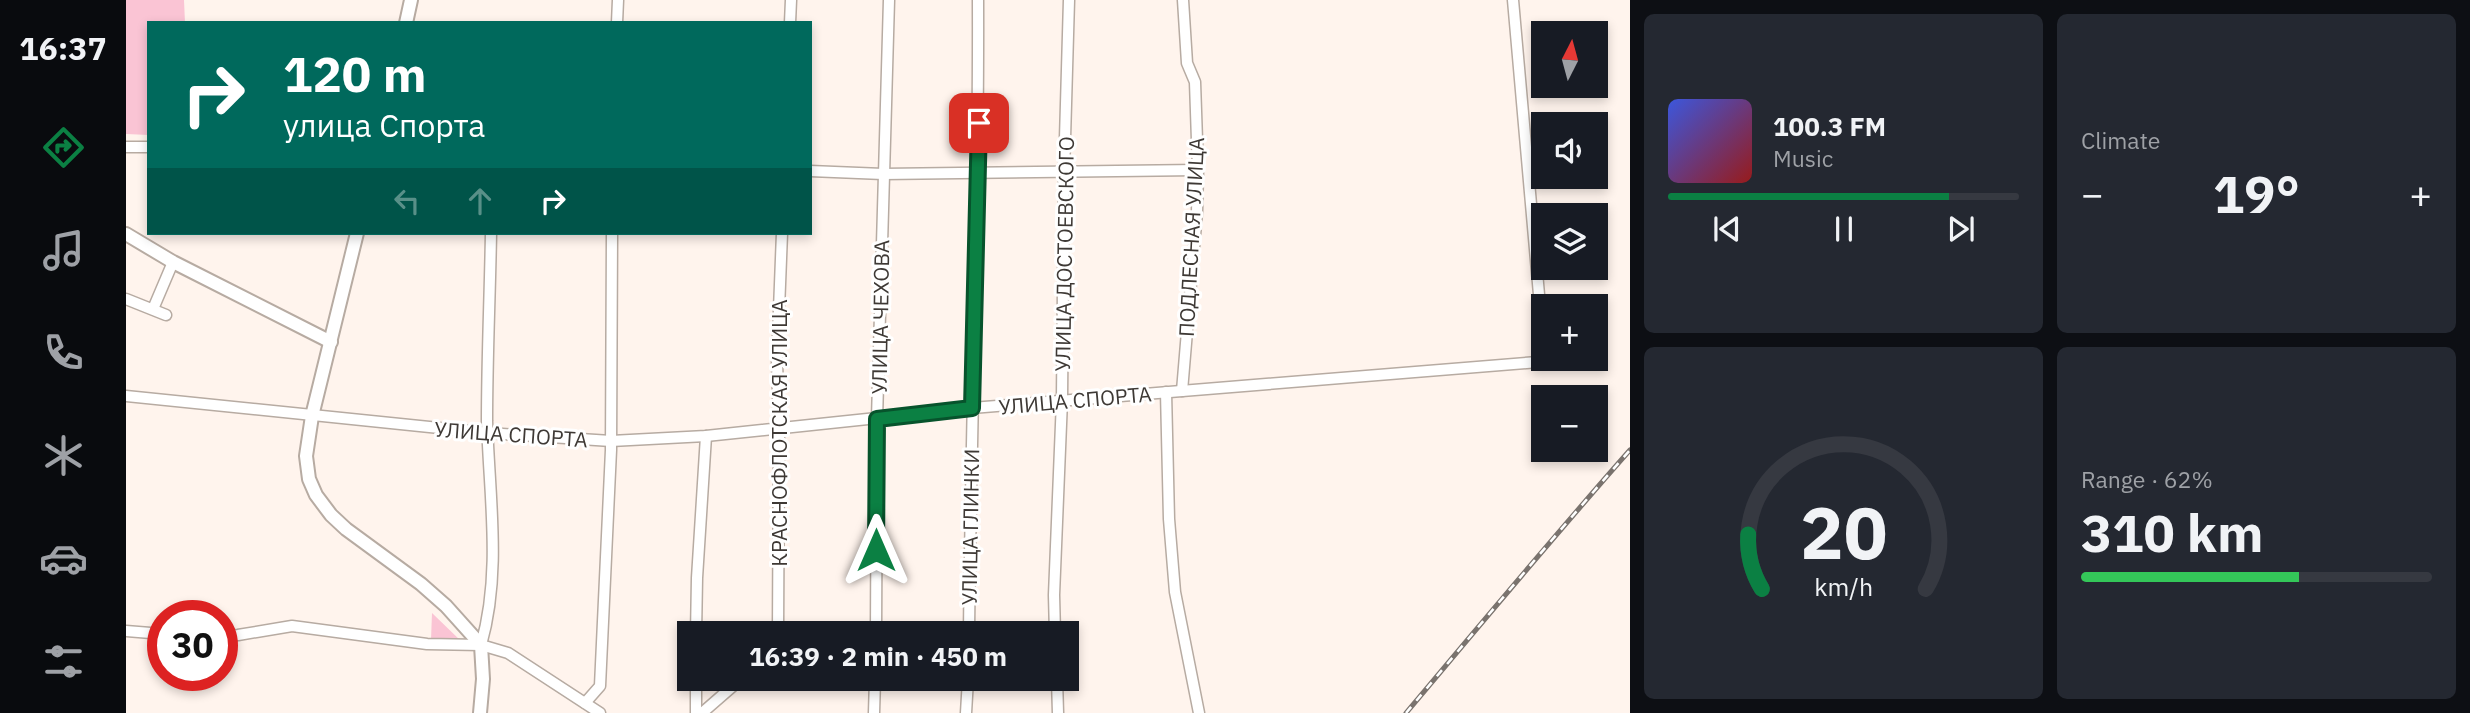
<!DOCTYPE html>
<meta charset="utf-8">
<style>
:root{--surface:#171b24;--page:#242831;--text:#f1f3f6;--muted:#9ea1a6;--line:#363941;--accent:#0b8043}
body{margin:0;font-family:"IBM Plex Sans",sans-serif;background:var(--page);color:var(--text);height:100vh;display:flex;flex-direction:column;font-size:26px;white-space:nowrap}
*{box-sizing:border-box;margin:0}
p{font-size:23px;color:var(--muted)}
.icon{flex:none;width:38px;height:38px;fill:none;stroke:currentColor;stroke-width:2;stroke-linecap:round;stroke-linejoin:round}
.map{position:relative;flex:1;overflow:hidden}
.side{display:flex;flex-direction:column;gap:14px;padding:14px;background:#0d0f14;width:840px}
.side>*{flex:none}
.top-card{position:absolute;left:21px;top:21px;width:665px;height:214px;border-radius:0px;box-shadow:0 4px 10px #0003;background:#00695c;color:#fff;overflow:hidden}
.needle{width:46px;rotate:6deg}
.buttons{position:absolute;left:1405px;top:21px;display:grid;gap:14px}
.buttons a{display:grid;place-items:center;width:77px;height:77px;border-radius:0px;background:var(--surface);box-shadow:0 4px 10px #0003;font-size:35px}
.speed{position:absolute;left:21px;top:600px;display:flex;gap:14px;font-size:35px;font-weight:700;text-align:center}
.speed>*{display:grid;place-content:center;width:91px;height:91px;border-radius:50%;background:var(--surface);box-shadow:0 4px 10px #0003;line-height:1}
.speed .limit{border:10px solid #d22;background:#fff;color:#111}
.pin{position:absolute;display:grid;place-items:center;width:60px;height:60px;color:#fff;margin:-30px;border-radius:14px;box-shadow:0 4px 10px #0006}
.me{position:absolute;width:77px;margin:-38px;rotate:0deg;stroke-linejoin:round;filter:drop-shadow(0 0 5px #0008)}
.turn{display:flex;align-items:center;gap:24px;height:147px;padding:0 21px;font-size:32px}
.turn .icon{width:91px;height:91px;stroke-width:2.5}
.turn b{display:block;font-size:49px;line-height:60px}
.lanes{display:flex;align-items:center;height:66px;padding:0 21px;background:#0003;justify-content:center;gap:35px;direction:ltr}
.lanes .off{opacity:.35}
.big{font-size:52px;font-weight:700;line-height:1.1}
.side .card{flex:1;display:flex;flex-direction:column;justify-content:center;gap:10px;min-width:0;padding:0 24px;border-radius:10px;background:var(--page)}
.side .dial{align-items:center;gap:0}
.dial svg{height:182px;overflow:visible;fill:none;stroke:var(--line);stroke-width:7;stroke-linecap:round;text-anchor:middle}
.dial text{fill:var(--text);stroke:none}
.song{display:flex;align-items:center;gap:21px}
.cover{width:84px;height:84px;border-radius:10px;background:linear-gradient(135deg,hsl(230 70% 55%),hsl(0 70% 35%))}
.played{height:7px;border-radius:4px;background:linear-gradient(90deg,var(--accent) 80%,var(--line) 80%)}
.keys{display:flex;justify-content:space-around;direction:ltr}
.heat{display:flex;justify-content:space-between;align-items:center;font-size:38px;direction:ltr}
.charge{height:10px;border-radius:5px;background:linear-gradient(90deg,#34c759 62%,var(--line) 0)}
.side .tiles{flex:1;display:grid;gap:14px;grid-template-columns:repeat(2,1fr)}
.trip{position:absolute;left:551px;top:621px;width:402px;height:70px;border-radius:0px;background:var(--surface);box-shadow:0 4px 10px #0003;font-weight:700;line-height:70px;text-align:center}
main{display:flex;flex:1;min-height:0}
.tabs{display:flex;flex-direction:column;width:126px;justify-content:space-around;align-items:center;background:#090b0e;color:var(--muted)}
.tabs .icon{width:49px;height:49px}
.tabs .current{color:var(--accent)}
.tabs b{font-size:32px;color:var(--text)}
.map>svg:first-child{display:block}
.green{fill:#fac4d4}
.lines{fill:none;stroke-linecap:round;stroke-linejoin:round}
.minor-casing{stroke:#b7aba2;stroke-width:13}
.major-casing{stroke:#b7aba2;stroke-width:16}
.minor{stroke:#fff;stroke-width:10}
.major{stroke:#fff;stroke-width:12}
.rail-casing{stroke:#7a736e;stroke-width:5}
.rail{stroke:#fff;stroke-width:2.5;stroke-dasharray:8;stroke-linecap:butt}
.route-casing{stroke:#07532c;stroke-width:18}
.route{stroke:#0b8043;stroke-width:12}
.labels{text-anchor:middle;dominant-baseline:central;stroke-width:6;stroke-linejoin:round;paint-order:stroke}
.street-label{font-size:21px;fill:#3e3935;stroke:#fff}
</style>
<main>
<nav class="tabs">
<b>16:37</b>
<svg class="icon current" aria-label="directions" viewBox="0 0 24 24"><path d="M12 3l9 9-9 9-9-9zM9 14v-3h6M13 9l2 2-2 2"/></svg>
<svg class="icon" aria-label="music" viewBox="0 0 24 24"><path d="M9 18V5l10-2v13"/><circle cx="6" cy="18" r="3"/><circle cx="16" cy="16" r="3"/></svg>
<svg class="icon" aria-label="phone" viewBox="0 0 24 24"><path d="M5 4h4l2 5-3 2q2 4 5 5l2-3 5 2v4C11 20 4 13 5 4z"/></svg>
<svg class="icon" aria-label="climate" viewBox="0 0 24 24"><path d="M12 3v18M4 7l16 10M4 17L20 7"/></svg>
<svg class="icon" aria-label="car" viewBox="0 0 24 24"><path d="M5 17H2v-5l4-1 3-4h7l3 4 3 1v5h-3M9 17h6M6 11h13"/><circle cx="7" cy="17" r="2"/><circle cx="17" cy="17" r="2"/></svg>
<svg class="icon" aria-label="filters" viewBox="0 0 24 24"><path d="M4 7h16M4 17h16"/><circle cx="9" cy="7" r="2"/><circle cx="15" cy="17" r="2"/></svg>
</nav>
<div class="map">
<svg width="1504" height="713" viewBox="0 0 1504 713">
<rect width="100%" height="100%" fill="#fff4ed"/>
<g class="green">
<path d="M 0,0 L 58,0 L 59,23 L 23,23 L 23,135 L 0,134 Z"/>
<path d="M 306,613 L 336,642 L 305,640 Z"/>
</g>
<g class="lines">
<g class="minor-casing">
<g id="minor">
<path d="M 491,23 L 492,0"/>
<path d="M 664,23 L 665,0"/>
<path d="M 0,147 L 23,147"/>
<path d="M 684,171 L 757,174 L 1072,170"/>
<path d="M 0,299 L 40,315"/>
<path d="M 27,309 L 47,262"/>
<path d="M 1056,391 L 1071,212 L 1072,170 L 1069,82 L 1061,63 L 1057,0"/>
<path d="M 1040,392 L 1043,519 L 1049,592 L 1073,713"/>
<path d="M 0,396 L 362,433 L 485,441 L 580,436 L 846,408 L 1412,362 L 1417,340 L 1387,0"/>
<path d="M 0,631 L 37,634"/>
<path d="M 570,634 L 571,578 L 580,436"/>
<path d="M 652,634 L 653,430 L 651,361 L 656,233"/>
<path d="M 750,634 L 751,419 L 763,0"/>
<path d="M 843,634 C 845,422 853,211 852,0"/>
<path d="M 929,634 L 928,595 L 936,400 L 938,173 L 943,0"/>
<path d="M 96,636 L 112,635 L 166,626 L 301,644 L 355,645 L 382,653 L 474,713"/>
<path d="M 355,645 C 376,572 363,495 361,421 C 361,358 364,295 365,233"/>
<path d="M 931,679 L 932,713"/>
<path d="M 459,703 L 474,686 L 485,450 L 486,233"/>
<path d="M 570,713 L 570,679"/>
<path d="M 576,713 L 615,679"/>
<path d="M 748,713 L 749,679"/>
<path d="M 840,713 L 842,679"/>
</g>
</g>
<g class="major-casing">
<g id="major">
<path d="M 280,23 L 285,0"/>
<path d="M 231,233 L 186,416 L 180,456 L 183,479 L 190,495 L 205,515 L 220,529 L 295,584 L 320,606 L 355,645 L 357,679 L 354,713"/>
<path d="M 0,234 L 47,262 L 205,342"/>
</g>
</g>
<use href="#minor" class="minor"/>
<use href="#major" class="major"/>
<g class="rail-casing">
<path id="rail" d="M 1280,713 C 1354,625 1428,536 1504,450"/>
</g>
<use href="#rail" class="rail"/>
</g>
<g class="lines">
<g class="route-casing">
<path id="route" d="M 750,550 L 751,419 L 846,408 L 853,123"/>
</g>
<use href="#route" class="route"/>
</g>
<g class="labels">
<g class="street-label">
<text transform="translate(1065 237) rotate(-87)">ПОДЛЕСНАЯ УЛИЦА</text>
<text transform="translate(938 254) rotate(-89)">УЛИЦА ДОСТОЕВСКОГО</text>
<text transform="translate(754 317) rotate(-89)">УЛИЦА ЧЕХОВА</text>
<text transform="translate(949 400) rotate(-5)">УЛИЦА СПОРТА</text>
<text transform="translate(653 433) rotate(-90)">КРАСНОФЛОТСКАЯ УЛИЦА</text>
<text transform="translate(385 434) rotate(4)">УЛИЦА СПОРТА</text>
<text transform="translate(844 527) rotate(-89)">УЛИЦА ГЛИНКИ</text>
</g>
</g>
</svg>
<div class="buttons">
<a><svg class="needle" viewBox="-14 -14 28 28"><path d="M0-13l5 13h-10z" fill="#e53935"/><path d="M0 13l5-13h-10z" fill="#9ea1a6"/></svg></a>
<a><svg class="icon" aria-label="sound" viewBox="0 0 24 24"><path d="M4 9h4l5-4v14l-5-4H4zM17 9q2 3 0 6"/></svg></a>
<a><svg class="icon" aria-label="layers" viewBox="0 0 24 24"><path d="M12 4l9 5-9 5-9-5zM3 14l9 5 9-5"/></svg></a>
<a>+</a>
<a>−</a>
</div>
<div class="speed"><div class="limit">30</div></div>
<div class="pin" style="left:853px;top:123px;background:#d93025"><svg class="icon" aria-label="arrive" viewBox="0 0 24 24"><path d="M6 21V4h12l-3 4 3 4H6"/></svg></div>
<svg class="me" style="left:750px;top:550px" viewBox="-20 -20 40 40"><path d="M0-17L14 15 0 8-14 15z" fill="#0b8043" stroke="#fff" stroke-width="4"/></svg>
<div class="trip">16:39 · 2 min · 450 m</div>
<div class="top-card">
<div class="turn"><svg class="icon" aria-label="right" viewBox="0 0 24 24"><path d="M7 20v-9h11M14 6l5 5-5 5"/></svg><div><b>120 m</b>улица Спорта</div></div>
<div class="lanes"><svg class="icon off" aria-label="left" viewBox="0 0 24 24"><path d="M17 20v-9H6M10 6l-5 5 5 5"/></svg><svg class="icon off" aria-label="ahead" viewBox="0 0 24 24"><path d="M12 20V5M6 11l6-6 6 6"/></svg><svg class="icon" aria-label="right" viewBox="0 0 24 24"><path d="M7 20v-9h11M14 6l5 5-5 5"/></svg></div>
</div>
</div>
<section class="side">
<div class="tiles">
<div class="card">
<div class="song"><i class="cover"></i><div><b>100.3 FM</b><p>Music</p></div></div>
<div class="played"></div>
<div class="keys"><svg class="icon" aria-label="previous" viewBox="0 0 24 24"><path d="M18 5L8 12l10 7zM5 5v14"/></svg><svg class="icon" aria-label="pause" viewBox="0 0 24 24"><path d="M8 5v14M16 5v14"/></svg><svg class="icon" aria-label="next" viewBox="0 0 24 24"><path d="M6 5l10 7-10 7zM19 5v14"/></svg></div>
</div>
<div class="card"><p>Climate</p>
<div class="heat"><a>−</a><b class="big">19°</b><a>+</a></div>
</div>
<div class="card dial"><svg viewBox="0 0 100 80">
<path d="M14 69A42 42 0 1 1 86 69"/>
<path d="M14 69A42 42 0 0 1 8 45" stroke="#0b8043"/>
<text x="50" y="56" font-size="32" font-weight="700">20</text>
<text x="50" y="72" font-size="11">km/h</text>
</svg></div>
<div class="card"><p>Range · 62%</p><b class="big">310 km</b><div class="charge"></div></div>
</div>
</section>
</main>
